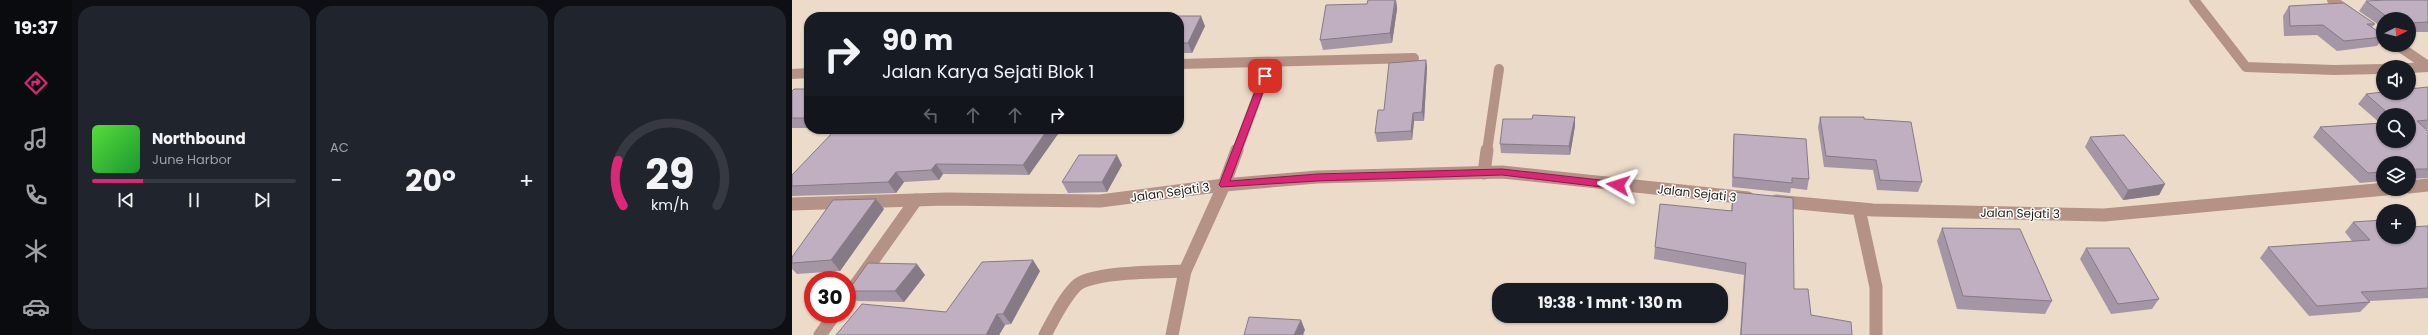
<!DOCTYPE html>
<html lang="id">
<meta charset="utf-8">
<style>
:root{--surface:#171b24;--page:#20242c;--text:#f1f3f6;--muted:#9ea1a6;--line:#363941;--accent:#db2777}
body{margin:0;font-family:Poppins,sans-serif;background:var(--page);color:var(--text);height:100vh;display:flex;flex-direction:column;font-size:15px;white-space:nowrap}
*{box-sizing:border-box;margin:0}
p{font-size:13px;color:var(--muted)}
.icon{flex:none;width:22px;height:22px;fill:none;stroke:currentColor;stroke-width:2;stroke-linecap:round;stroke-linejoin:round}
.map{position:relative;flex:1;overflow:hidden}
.details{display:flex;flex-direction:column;gap:6px;padding:6px;background:#0d0f14;width:720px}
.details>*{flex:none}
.guide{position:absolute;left:12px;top:12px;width:380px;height:122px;border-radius:16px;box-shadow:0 1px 3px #0004;background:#171b24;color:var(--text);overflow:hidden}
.needle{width:26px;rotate:84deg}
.buttons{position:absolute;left:1584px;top:12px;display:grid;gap:8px}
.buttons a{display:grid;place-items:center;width:40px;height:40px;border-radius:50%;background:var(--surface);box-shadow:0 1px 3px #0004;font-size:20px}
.speed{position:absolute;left:12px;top:271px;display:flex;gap:8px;font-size:20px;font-weight:700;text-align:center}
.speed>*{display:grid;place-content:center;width:52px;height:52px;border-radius:50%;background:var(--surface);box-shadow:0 1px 3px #0004;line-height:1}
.speed .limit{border:6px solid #d22;background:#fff;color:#111}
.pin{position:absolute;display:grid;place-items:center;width:34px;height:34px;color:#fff;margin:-17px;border-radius:8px;box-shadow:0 2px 6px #0006}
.me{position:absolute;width:44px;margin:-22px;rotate:276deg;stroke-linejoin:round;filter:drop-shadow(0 0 3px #0008)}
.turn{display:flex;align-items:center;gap:14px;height:84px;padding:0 12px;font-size:18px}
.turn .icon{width:52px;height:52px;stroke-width:2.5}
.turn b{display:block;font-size:28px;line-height:34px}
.lanes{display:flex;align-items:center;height:38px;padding:0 12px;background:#0003;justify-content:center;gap:20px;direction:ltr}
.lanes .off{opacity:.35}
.big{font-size:30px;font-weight:700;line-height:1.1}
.details .widget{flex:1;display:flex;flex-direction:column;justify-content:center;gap:6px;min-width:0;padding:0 14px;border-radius:16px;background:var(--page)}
.details .dial{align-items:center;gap:0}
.dial svg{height:104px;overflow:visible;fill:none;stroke:var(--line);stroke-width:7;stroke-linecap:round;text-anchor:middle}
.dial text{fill:var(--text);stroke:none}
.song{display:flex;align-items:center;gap:12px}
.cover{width:48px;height:48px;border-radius:6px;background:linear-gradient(135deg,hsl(110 70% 55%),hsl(130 70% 35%))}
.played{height:4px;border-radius:2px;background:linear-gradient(90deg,var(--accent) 25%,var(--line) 25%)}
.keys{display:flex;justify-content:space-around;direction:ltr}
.heat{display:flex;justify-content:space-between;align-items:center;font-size:22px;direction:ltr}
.details .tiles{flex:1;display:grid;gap:6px;grid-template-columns:repeat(3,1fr)}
.trip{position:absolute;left:700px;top:283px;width:236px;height:40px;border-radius:16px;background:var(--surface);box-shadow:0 1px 3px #0004;font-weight:700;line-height:40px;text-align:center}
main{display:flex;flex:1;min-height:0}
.tabs{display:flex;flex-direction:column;width:72px;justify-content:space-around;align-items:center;background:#090b0e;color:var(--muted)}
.tabs .icon{width:28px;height:28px}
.tabs .on{color:var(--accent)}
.tabs b{font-size:18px;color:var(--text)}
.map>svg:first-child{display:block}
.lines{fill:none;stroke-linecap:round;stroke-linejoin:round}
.street-far1{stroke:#b49386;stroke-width:10}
.street{stroke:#b49386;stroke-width:13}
.wall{fill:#a596a6;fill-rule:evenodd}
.shaded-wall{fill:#867a87}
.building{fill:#c0afc1;stroke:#867a87}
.route{fill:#db2777;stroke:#8e194d}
.labels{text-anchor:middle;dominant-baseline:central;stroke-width:3;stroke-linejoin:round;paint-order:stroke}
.street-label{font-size:12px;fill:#221c15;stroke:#fff}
</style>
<main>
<nav class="tabs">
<b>19:37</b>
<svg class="icon on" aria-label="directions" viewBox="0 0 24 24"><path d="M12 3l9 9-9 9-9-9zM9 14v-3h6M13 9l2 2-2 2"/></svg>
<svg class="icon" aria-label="music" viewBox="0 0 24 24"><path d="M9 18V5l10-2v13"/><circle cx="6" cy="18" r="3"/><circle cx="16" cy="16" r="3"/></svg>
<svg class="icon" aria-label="phone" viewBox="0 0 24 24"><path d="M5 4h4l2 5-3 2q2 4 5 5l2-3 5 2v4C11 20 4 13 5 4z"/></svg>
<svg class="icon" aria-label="climate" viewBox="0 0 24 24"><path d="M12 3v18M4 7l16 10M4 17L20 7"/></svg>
<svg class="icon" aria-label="car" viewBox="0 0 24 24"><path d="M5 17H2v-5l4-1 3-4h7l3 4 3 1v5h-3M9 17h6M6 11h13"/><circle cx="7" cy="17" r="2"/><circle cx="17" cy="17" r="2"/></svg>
</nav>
<section class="details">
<div class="tiles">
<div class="widget">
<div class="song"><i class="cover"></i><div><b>Northbound</b><p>June Harbor</p></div></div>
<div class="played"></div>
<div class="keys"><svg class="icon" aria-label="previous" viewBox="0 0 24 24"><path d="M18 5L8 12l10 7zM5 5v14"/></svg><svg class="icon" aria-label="pause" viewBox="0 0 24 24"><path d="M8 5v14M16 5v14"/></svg><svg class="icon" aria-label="next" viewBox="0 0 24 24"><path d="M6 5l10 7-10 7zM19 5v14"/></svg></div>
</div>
<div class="widget"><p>AC</p>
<div class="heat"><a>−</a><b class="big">20°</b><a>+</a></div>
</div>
<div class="widget dial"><svg viewBox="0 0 100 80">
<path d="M14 69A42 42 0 1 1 86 69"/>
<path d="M14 69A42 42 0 0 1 10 34" stroke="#db2777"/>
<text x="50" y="56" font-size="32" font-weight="700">29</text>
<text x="50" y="72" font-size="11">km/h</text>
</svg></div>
</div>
</section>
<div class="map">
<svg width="1636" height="335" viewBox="0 0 1636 335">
<rect width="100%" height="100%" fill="#ecdbc9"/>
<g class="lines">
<g class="street-far1">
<path d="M 1402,0 L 1454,67 L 1542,70 L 1591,69"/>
<path d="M 1540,0 L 1557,12"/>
<path d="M 1605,45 L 1636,66"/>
<path d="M 387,64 L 622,58"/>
<path d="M 1617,68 L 1636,67"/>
<path d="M 0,74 L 17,73"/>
<path d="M 445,151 L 478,62"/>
<path d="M 695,151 L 707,69"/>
</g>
<g class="street">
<path d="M 692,173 L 695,150"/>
<path d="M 1617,187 L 1636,185"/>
<path d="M 984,201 L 1081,210 L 1312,215 L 1594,189"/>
<path d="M 0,204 L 154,199 L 308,201 L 432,185 L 525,177 L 710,172 L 956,198"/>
<path d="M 1067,209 L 1084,287 L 1084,335"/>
<path d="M 55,297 L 124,200"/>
<path d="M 28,335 L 43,314"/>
<path d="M 253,335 C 262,319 271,299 284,286 C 299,271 370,272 393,271"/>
<path d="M 380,335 L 393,271 L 432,185 L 445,150"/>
</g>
</g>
<g class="wall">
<path d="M 604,0 L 605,9 L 600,43 L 531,50 L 528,40 L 575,4 Z"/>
<path d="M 1636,0 L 1636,32 L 1617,32 L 1617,19 L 1591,19 L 1591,28 L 1567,11 L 1574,1 Z"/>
<path d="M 1497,6 L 1583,24 L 1580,27 L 1591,35 L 1591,38 L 1585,46 L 1545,51 L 1525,35 L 1492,36 L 1491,16 Z"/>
<path d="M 387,17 L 413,26 L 400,53 L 387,53 Z"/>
<path d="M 634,60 L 635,68 L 632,121 L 622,121 L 620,140 L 585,142 L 583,133 L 592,110 Z"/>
<path d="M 1636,87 L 1636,129 L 1633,129 L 1636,131 L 1636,178 L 1617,179 L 1617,163 L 1591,163 L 1591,181 L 1568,183 L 1521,137 L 1528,127 L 1588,123 L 1566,104 L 1574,94 ZM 1591,115 L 1617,115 L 1591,141 Z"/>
<path d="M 17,89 L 17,128 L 0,128 L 0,91 Z"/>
<path d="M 783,117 L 783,126 L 778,155 L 709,153 L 708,144 L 740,119 Z"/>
<path d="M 1028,117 L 1072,119 L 1130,182 L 1126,192 L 1085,190 L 1081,170 L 1032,167 L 1026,127 Z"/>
<path d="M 256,129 L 263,129 L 266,134 L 237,175 L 151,174 L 147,180 L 112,182 L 104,193 L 0,196 L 0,175 Z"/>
<path d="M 942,134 L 1017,179 L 1015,190 L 999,188 L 998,193 L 940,187 L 941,144 Z"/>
<path d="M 1298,137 L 1373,184 L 1367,195 L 1331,200 L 1293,147 Z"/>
<path d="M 330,165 L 315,192 L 276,193 L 270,182 Z"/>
<path d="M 941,192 L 1019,315 L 1060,335 L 948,335 L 952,275 L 862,259 L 863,247 L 939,211 Z"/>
<path d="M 92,209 L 48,271 L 5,274 L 0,269 L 0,257 Z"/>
<path d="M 1561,222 L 1591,237 L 1636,226 L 1636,298 L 1577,301 L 1578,302 L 1568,312 L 1517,316 L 1468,258 L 1476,247 L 1560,241 L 1553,232 Z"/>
<path d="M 1150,228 L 1260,301 L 1253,314 L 1165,309 L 1145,241 Z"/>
<path d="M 1294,248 L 1367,299 L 1360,309 L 1319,314 L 1288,259 Z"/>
<path d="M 248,271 L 219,324 L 213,325 L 207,335 L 44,335 L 154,312 Z"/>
<path d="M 133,275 L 112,302 L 65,301 L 56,291 Z"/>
</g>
<g class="shaded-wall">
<path d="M 604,0 L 605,9 L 600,43 L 598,33 Z"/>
<path d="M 409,16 L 413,26 L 400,53 L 396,43 Z"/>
<path d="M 634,60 L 635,68 L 632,121 L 630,112 Z"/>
<path d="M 621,113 L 622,121 L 620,140 L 619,131 Z"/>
<path d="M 783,117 L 783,126 L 778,155 L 777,146 Z"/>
<path d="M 256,129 L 263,129 L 266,134 L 237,175 L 231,165 Z"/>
<path d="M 325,155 L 330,165 L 315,192 L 310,182 Z"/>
<path d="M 144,164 L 151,174 L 147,180 L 139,170 Z"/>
<path d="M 1624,169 L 1617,178 L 1617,176 Z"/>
<path d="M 104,172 L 112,182 L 104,193 L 96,182 Z"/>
<path d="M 1373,184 L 1367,195 L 1331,200 L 1336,190 Z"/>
<path d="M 84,199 L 92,209 L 48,271 L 39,260 Z"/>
<path d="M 241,260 L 248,271 L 219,324 L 211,314 Z"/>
<path d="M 125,264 L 133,275 L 112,302 L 103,291 Z"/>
<path d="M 205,314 L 213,325 L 207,335 L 194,335 Z"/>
<path d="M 509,320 L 513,330 L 511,335 L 502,335 Z"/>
</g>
<g class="building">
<path d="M 576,0 L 603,0 L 598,33 L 528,40 L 534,5 L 575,4 Z"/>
<path d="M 1595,0 L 1636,0 L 1636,22 L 1617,23 L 1617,19 L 1598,19 L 1574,1 Z"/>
<path d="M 1552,3 L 1583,24 L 1575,24 L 1591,35 L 1591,37 L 1552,41 L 1531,25 L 1498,26 L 1497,6 Z"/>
<path d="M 364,16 L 409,16 L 396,43 L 387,43 L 387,17 L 364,17 Z"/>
<path d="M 634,60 L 630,112 L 621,113 L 619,131 L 583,133 L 586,110 L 592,110 L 597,63 Z"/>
<path d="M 1636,87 L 1636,120 L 1625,121 L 1636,131 L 1636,169 L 1624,169 L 1617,175 L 1617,163 L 1591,163 L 1591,172 L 1576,173 L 1528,127 L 1591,123 L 1591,141 L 1617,141 L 1617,115 L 1598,115 L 1574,94 L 1591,92 L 1591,93 L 1617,93 L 1617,89 Z"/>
<path d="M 2,89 L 17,89 L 17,118 L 0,118 L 0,91 Z"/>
<path d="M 741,115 L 783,117 L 777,146 L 708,144 L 711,119 L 740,119 Z"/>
<path d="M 1028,117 L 1072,117 L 1072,119 L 1119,122 L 1130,182 L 1088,180 L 1084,160 L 1034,156 Z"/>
<path d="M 44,129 L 256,129 L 231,165 L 144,164 L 139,170 L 104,172 L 96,182 L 0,186 L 0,175 Z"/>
<path d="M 942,134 L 1014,139 L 1017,179 L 1000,178 L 1000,183 L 941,177 Z"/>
<path d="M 1332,135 L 1373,184 L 1336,190 L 1298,137 Z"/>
<path d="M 287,155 L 325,155 L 310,182 L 270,182 Z"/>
<path d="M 941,192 L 1001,198 L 1002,289 L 1016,289 L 1019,315 L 1059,322 L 1060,335 L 949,335 L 954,263 L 863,247 L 868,204 L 940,211 Z"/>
<path d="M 84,199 L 39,260 L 0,263 L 0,257 L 41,200 Z"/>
<path d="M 1591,220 L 1591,237 L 1617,237 L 1617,227 L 1636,226 L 1636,288 L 1569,292 L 1578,302 L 1525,306 L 1476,247 L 1578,240 L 1561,222 Z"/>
<path d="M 1150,228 L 1228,229 L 1260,301 L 1171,296 Z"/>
<path d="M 1294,248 L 1337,248 L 1367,299 L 1326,304 Z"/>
<path d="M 241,260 L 211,314 L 205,314 L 194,335 L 44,335 L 70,304 L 154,312 L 190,262 Z"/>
<path d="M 76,263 L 125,264 L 103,291 L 56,291 Z"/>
<path d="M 457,317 L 509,320 L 502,335 L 452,335 Z"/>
</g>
<path class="route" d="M 473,73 L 477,76 L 438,181 L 525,174 L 710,169 L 826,182 L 831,185 L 826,189 L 710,175 L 525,181 L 429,187 L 427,185 L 469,76 Z"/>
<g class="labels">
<g class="street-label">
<text transform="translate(378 192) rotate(-8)">Jalan Sejati 3</text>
<text transform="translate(905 193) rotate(6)">Jalan Sejati 3</text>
<text transform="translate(1228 213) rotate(1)">Jalan Sejati 3</text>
</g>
</g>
</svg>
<div class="buttons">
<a><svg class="needle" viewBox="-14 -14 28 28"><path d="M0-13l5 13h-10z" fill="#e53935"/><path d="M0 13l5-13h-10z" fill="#9ea1a6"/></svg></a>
<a><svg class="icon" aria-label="sound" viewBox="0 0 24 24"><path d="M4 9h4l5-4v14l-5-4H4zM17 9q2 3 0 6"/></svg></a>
<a><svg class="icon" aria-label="search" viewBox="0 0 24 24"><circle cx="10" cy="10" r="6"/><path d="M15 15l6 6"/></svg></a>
<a><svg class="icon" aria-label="layers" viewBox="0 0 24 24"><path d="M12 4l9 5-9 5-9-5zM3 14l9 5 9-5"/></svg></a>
<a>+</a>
</div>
<div class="speed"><div class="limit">30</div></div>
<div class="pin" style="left:473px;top:76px;background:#d93025"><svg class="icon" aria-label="arrive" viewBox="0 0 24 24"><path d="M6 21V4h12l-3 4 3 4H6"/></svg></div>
<svg class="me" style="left:826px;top:185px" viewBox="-20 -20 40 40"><path d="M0-17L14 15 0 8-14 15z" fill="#db2777" stroke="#fff" stroke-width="4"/></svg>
<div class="trip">19:38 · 1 mnt · 130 m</div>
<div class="guide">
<div class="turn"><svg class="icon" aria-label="right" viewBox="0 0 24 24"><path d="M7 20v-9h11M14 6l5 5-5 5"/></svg><div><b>90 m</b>Jalan Karya Sejati Blok 1</div></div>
<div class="lanes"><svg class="icon off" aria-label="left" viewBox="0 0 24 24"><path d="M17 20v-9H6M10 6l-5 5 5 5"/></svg><svg class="icon off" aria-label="ahead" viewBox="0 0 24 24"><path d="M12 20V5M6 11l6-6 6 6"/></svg><svg class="icon off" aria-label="ahead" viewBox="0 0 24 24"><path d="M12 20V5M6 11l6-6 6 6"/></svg><svg class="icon" aria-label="right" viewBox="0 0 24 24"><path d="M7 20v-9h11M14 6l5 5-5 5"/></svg></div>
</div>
</div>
</main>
